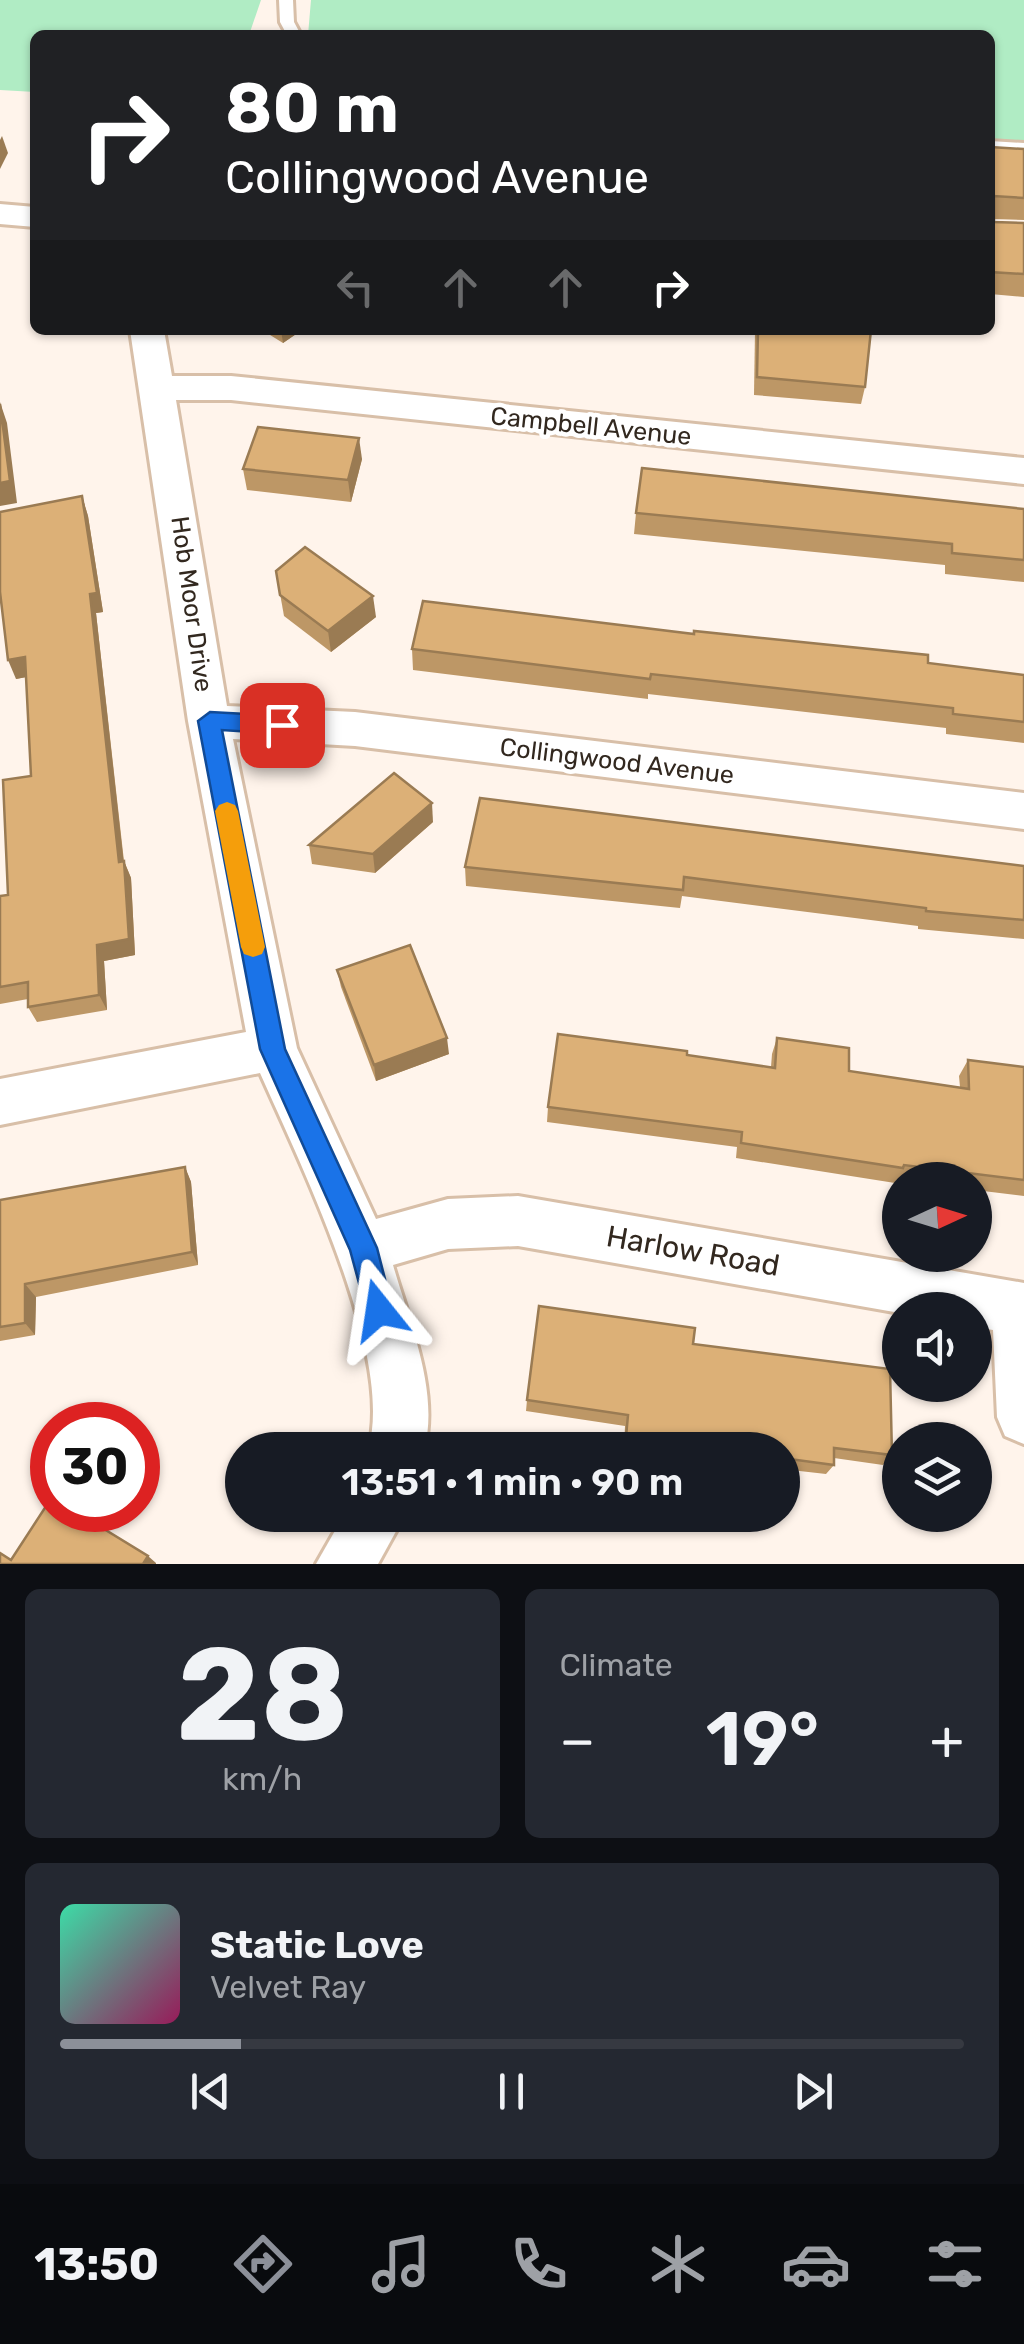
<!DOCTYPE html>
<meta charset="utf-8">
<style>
:root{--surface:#171b24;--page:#242831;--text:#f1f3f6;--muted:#9ea1a6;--line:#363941;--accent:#8c9099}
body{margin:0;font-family:Rubik,sans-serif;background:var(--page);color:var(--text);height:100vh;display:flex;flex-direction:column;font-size:38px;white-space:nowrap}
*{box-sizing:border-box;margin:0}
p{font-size:32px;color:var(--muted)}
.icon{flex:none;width:55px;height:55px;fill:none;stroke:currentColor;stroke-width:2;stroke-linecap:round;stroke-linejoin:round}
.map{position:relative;height:1564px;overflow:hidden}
.panel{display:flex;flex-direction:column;gap:25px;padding:25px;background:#0d0f14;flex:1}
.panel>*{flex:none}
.guide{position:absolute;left:30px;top:30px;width:965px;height:305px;border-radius:15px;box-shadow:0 2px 8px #0004;background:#202124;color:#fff;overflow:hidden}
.needle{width:65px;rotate:86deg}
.tools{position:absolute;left:882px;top:1162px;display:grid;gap:20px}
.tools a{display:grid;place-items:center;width:110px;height:110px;border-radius:50%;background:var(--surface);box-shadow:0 2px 8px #0004;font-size:50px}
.speed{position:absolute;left:30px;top:1402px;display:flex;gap:20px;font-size:50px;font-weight:700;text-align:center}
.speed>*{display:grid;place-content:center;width:130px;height:130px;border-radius:50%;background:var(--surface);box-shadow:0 2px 8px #0004;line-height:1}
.speed .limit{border:15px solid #d22;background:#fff;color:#111}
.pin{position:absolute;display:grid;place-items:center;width:85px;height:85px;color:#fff;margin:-42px;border-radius:20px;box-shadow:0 5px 15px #0006}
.me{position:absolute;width:110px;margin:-55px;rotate:345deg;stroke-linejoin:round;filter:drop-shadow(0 0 8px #0008)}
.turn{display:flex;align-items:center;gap:35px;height:210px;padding:0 30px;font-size:45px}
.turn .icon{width:130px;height:130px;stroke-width:2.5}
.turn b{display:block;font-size:70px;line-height:85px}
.lanes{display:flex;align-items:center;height:95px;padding:0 30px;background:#0003;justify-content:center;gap:50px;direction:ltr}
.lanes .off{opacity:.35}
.big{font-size:75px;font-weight:600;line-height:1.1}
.panel .widget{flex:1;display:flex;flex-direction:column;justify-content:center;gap:15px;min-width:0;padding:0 35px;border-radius:15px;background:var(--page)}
.panel .dial{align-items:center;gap:0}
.dial b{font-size:130px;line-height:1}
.song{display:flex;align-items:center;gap:30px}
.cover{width:120px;height:120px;border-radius:15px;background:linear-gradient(135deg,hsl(160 70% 55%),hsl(330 70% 35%))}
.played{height:10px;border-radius:5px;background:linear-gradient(90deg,var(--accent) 20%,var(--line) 20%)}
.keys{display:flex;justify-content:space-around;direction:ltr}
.heat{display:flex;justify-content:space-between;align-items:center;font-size:55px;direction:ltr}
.panel .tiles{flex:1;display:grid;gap:25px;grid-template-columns:1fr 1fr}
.widget:last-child{grid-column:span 2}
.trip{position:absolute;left:225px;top:1432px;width:575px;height:100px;border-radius:50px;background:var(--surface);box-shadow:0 2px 8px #0004;font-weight:600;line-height:100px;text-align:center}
.tabs{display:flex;height:160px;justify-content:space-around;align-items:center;background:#090b0e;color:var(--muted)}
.tabs .icon{width:70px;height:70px}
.tabs .on{color:var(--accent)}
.tabs b{font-size:45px;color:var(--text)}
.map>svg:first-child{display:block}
.green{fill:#b0ecc4}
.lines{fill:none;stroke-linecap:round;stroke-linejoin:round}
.lane-casing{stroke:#d8bfa8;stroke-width:6}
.street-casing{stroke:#d8bfa8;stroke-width:6}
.lane{fill:#fff;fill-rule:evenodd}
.street{fill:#fff;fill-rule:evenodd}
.wall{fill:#bd9766}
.shaded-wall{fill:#9a7b53}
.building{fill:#dcb077;stroke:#9a7b53;stroke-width:2.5}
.route{fill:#1a73e8;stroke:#114b97;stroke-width:2.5}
.slow{fill:#f59e0b}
.labels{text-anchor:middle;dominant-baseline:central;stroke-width:9;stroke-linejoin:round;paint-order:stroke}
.street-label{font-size:25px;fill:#32281f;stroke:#fff}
.near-street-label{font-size:30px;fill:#32281f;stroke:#fff}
</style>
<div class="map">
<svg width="1024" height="1564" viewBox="0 0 1024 1564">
<rect width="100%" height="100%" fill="#fff4eb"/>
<g class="green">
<path d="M 0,0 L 261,0 L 249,35 L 35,35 L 35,92 L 0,90 Z"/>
<path d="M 311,0 L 1024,0 L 1024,143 L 990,141 L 990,35 L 308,35 Z"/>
</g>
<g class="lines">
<g class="lane-casing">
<g id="lane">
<path d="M 279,0 L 293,0 L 294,22 L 301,35 L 287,35 L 280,22 Z"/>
<path d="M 990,141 L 1024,143 L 1024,153 L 990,151 Z"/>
</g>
</g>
<g class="street-casing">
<g id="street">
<path d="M 0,204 L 35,207 L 35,227 L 0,224 Z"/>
<path d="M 130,330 L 164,330 L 172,376 L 231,376 L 1024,458 L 1024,484 L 231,400 L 176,400 L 227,706 L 355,712 L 1024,793 L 1024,829 L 355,746 L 233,739 L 297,1048 L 376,1219 L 448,1199 L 518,1196 L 1024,1283 L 1024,1444 L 1005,1436 L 997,1417 L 993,1330 L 975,1327 L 975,1310 L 900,1310 L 900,1313 L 518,1246 L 448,1249 L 393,1265 C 409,1321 440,1392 424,1450 L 368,1450 C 396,1357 299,1161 260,1073 L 0,1125 L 0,1079 L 246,1032 L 188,721 Z"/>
<path d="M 344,1515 L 405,1515 L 378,1564 L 316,1564 Z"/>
</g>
</g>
<use href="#lane" class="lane"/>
<use href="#street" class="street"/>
</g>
<g class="wall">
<path d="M 990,147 L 1024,149 L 1024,220 L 994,219 L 994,222 L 1024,223 L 1024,297 L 990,294 Z"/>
<path d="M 262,330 L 302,330 L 283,343 Z"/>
<path d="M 755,330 L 871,330 L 865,387 L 861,404 L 754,395 Z"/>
<path d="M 362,459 L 351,502 L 247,490 L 243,469 Z"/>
<path d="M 82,496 L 88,516 L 103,612 L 96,613 L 124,861 L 131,878 L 135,955 L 104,961 L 107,1010 L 37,1022 L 28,1007 L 28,999 L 0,1004 L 0,896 L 8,895 L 31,776 L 26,677 L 16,679 Z"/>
<path d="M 1024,509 L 1024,582 L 945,574 L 945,565 L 634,534 L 636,513 Z"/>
<path d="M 276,571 L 376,617 L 331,652 L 284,616 Z"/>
<path d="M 694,634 L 1024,675 L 1024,743 L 946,734 L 946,728 L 648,694 L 648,699 L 413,670 L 412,649 Z"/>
<path d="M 433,822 L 375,873 L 312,864 L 309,845 Z"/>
<path d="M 1024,866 L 1024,939 L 918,929 L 918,926 L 682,896 L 680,908 L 466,886 L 465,867 Z"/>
<path d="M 337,970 L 449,1054 L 376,1081 L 341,987 Z"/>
<path d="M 777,1038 L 849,1071 L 960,1087 L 959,1076 L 968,1060 L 1024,1067 L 1024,1196 L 975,1190 L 975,1180 L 897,1180 L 895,1183 L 736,1158 L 737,1147 L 547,1122 L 548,1107 L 687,1055 L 771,1067 L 772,1054 Z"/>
<path d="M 185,1167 L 191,1182 L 198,1265 L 36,1297 L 35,1335 L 0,1341 L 0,1200 Z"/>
<path d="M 693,1344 L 892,1455 L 883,1465 L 834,1458 L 834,1465 L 826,1474 L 782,1469 L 782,1450 L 643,1450 L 624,1447 L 625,1426 L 526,1411 L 527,1400 Z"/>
</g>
<g class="shaded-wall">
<path d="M 2,136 L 8,153 L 0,169 L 0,140 Z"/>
<path d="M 281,330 L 302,330 L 283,343 Z"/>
<path d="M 0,402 L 7,423 L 17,503 L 0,506 Z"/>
<path d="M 359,438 L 362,459 L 351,502 L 348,480 Z"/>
<path d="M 82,496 L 88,516 L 103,612 L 96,613 L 125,874 L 124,861 L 131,878 L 135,955 L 104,961 L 107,1010 L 99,995 L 97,945 L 119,862 L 90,594 Z"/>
<path d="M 373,596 L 376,617 L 331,652 L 328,631 Z"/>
<path d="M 25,657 L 32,676 L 16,679 L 8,660 Z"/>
<path d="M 432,803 L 433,822 L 375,873 L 373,854 Z"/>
<path d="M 447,1038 L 449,1054 L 376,1081 L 374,1065 Z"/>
<path d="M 185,1167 L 191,1182 L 198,1265 L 192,1252 Z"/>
<path d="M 25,1284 L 36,1297 L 35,1335 L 25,1323 Z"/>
<path d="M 148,1556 L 156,1563 L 156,1564 L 143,1564 Z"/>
</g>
<g class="building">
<path d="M 990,147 L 1024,149 L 1024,198 L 994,196 L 994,222 L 1024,223 L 1024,274 L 990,272 Z"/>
<path d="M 758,330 L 871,330 L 865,387 L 757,377 Z"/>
<path d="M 0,404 L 10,481 L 0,483 Z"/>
<path d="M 258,427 L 359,438 L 348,480 L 243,469 Z"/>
<path d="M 642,468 L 1024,509 L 1024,560 L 952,553 L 952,544 L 636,513 Z"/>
<path d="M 82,496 L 97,593 L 90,594 L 119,862 L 124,861 L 129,939 L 97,945 L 99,995 L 28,1007 L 28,982 L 0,987 L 0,896 L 8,895 L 3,780 L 31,776 L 25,657 L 8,660 L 0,592 L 0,512 Z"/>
<path d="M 305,547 L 373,596 L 328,631 L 280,595 L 276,571 Z"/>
<path d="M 423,601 L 694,634 L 694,631 L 928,655 L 928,663 L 1024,675 L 1024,722 L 953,714 L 953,708 L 651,674 L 650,679 L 412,649 Z"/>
<path d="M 394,773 L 432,803 L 373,854 L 309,845 Z"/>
<path d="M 480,798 L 1024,866 L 1024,920 L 926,911 L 926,908 L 684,877 L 683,890 L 465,867 Z"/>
<path d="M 410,945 L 447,1038 L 374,1065 L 337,970 Z"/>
<path d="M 558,1034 L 687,1051 L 687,1055 L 775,1068 L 777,1038 L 849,1048 L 849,1071 L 969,1089 L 968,1060 L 1024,1067 L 1024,1180 L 904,1165 L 903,1168 L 741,1143 L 742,1132 L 548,1107 Z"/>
<path d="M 185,1167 L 192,1252 L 25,1284 L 25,1323 L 0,1327 L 0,1200 Z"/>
<path d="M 539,1306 L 695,1328 L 693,1344 L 890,1369 L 892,1455 L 834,1448 L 834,1465 L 782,1458 L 782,1450 L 721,1450 L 626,1437 L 628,1415 L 527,1400 Z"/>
<path d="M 52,1497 L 52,1510 L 73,1510 L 148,1556 L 143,1564 L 0,1564 L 0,1553 L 11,1560 Z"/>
</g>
<path class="route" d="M 210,712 L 282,716 L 293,725 L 282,734 L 222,730 L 285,1049 L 377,1248 L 393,1310 L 389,1320 L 379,1324 L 369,1320 L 350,1250 L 260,1049 L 198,721 Z"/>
<path class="slow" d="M 227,802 L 235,805 L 238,811 L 265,947 L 262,954 L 253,957 L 244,954 L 241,947 L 215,811 L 219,805 Z"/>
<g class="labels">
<g class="street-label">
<text transform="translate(591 426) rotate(6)">Campbell Avenue</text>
<text transform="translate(192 604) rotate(82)">Hob Moor Drive</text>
<text transform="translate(617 761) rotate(7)">Collingwood Avenue</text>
</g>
<g class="near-street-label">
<text transform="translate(693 1251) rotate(10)">Harlow Road</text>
</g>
</g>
</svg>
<div class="tools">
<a><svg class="needle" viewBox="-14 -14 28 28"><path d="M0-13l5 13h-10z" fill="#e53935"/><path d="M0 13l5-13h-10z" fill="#9ea1a6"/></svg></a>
<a><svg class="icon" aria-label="sound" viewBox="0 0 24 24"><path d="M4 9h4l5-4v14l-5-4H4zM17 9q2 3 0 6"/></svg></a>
<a><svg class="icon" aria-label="layers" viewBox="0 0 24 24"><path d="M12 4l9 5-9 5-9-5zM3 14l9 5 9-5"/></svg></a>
</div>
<div class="speed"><div class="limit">30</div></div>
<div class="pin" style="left:282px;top:725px;background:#d93025"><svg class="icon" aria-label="arrive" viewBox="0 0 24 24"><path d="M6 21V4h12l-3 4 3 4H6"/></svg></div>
<svg class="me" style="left:379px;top:1310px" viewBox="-20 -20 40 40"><path d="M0-17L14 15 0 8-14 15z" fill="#1a73e8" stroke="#fff" stroke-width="4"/></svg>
<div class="trip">13:51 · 1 min · 90 m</div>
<div class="guide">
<div class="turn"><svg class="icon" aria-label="right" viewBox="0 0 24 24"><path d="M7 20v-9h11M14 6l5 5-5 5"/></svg><div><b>80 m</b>Collingwood Avenue</div></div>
<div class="lanes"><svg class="icon off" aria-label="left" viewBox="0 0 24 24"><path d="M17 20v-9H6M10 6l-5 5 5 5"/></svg><svg class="icon off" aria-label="ahead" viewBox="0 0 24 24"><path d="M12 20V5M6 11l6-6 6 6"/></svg><svg class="icon off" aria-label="ahead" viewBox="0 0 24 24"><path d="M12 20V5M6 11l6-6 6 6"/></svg><svg class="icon" aria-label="right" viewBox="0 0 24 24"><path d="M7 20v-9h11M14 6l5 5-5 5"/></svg></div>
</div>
</div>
<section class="panel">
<div class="tiles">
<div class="widget dial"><b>28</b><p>km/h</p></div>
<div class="widget"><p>Climate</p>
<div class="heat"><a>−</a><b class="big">19°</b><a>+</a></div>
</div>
<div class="widget">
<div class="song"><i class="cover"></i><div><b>Static Love</b><p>Velvet Ray</p></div></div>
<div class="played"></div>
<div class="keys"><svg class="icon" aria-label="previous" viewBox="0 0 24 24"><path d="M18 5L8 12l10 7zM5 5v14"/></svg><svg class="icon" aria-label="pause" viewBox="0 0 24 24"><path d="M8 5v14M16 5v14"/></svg><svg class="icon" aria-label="next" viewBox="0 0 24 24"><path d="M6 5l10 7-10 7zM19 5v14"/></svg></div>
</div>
</div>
</section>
<nav class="tabs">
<b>13:50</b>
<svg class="icon on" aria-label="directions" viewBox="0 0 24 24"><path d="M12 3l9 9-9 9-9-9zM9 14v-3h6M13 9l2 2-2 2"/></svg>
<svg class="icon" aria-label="music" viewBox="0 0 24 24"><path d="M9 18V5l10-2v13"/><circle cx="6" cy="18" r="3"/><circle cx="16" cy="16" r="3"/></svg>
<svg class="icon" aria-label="phone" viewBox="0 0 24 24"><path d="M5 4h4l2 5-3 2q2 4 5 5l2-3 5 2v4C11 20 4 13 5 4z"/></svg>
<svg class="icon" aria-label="climate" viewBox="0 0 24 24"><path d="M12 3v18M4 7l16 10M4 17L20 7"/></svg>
<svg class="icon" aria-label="car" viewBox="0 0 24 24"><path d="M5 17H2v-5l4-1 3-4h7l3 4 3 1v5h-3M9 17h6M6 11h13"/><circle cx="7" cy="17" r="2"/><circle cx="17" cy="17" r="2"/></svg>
<svg class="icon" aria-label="filters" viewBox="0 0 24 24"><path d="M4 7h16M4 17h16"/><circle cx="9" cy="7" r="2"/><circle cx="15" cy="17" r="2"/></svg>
</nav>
